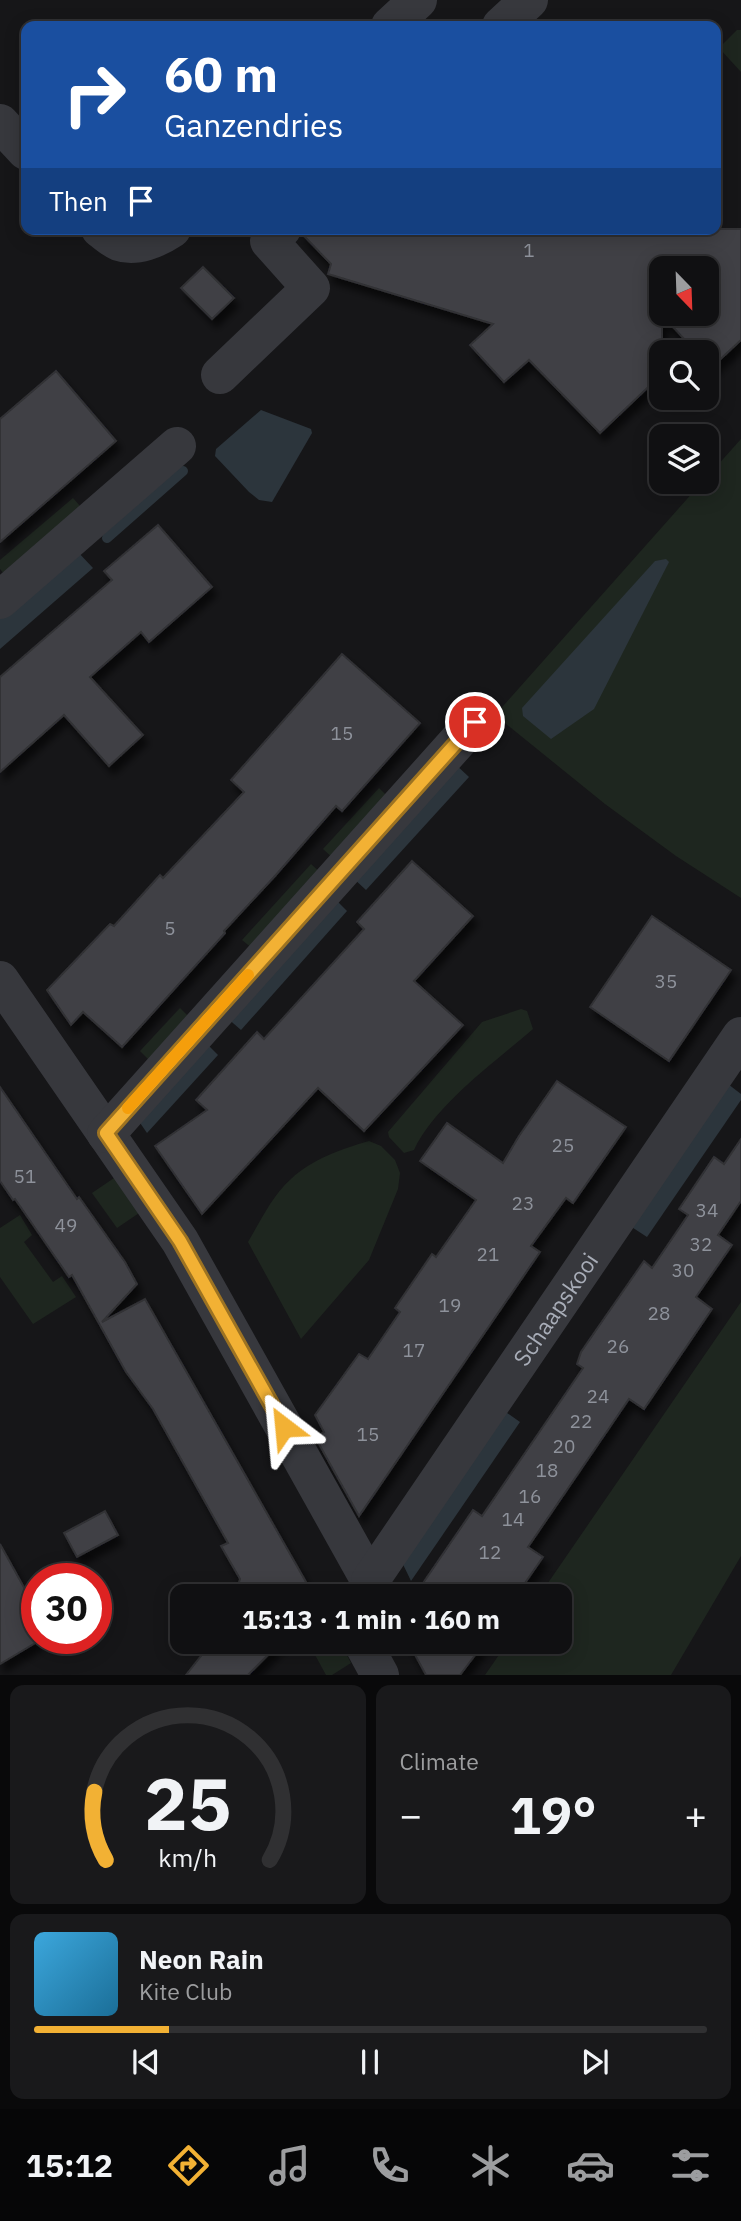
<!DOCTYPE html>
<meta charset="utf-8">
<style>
:root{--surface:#101012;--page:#19191b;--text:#f1f3f6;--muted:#9c9d9f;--line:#303032;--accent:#f2b134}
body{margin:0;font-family:"IBM Plex Sans",sans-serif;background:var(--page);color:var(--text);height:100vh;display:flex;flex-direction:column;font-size:26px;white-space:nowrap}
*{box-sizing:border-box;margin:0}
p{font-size:23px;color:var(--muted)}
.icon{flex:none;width:38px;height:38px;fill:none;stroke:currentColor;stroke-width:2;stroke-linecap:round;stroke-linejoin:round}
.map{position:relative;height:1675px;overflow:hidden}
.panel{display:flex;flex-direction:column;gap:10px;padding:10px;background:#09090a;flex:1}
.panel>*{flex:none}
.guide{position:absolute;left:21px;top:21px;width:700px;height:214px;border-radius:14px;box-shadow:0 4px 18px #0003,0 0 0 2px var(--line);background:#1a4fa0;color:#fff;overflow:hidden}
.needle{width:46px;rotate:157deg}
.fabs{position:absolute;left:649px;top:256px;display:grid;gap:14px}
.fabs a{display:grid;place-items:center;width:70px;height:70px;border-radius:14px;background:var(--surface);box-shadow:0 4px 18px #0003,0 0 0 2px var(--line);font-size:35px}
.speed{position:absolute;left:21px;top:1563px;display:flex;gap:14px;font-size:35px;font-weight:700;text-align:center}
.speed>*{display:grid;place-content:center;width:91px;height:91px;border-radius:50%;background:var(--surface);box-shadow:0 4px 18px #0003,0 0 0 2px var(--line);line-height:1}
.speed .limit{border:10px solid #d22;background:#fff;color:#111}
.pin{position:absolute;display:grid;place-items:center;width:60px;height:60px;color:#fff;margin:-30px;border:4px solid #fff;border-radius:50%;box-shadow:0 2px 7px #0007}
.me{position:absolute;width:77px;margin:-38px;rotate:331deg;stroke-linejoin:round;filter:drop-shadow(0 0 5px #0008)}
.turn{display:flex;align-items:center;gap:24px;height:147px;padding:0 28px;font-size:32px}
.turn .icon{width:91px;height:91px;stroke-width:2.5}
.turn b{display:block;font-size:49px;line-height:60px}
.then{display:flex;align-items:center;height:66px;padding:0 28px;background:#0003;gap:14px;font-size:26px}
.big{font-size:52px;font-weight:800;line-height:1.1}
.panel .tile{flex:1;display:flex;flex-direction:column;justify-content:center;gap:10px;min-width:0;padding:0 24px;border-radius:14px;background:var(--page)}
.panel .dial{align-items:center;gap:0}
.dial svg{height:182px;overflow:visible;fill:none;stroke:var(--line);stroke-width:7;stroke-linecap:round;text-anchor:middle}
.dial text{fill:var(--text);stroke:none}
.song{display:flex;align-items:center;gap:21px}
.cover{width:84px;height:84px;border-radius:10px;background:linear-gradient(135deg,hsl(200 70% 55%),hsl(200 70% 35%))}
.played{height:7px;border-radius:4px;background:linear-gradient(90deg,var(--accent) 20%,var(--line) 20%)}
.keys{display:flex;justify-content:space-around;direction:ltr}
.heat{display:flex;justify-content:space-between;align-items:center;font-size:38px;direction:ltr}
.panel .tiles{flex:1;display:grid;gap:10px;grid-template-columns:1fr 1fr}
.tile:last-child{grid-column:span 2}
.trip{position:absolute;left:170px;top:1584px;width:402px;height:70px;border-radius:14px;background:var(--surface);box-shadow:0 4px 18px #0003,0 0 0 2px var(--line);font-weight:800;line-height:70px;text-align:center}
.menu{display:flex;height:112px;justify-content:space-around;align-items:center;background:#060607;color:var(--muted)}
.menu .icon{width:49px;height:49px}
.menu .current{color:var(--accent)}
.menu b{font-size:32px;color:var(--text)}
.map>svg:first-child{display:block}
.green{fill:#1e261f}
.water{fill:#2c353c}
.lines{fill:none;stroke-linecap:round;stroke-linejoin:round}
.stream{stroke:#2c353c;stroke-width:10}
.building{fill:#404145;stroke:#303034;stroke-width:2;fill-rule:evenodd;filter:url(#shadow)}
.minor{stroke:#37383d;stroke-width:38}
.route-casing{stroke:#9d7322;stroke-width:18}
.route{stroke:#f2b134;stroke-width:12}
.slow{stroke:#f59e0b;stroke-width:12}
.labels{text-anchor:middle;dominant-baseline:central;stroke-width:7;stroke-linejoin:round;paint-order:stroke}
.number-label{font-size:19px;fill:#8e929b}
.street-label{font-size:23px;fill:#a8adb8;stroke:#111113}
</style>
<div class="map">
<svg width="741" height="1675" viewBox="0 0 741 1675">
<defs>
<filter id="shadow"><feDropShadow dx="4.5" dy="8" stdDeviation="3.5" flood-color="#0009"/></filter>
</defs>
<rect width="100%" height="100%" fill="#161618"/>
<g class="green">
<path d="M 737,30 L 741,30 L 741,72 L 719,48 Z"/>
<path d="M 741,439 L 741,898 L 676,856 L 605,804 L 495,715 L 703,481 L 707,481 L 707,477 Z"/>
<path d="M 73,498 L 87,514 L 9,580 L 0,569 L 0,560 Z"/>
<path d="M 379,788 L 390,799 L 334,859 L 323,849 Z"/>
<path d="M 311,864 L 322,874 L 253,949 L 242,940 Z"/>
<path d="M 180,1008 L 191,1019 L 151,1062 L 140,1051 Z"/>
<path d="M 521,1009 L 527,1011 L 533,1029 C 495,1062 435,1105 414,1150 L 404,1153 L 389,1137 L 388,1132 L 482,1022 Z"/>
<path d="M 369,1141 L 381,1146 L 395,1160 L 400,1173 L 398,1189 L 369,1260 L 301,1339 L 248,1242 C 261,1220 272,1196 291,1179 C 312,1159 342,1149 369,1141 Z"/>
<path d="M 117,1176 L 142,1211 L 117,1228 L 92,1193 Z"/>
<path d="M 20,1215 L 32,1235 L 24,1242 L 53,1282 L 62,1276 L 76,1297 L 33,1324 L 0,1277 L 0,1228 Z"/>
<path d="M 741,1302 L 741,1556 L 671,1675 L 485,1675 L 508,1642 L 560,1642 L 560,1596 L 539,1596 Z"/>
<path d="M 308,1642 L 340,1642 L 351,1663 L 332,1675 L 326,1675 Z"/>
</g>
<g class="water">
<path d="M 261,410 L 311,429 L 312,433 L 272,502 L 259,500 L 249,492 L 215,456 L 216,449 Z"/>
<path d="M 76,550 L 93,568 L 0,649 L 0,617 Z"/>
<path d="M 666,559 L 669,562 L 594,709 L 551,739 L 523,716 L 522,708 L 655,561 Z"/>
<path d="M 454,763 L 469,777 L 366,890 L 352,877 Z"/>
<path d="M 334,898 L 347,911 L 241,1030 L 226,1017 Z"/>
<path d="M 204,1041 L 218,1055 L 147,1133 L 136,1117 Z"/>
<path d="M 724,1081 L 741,1094 L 741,1100 L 647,1237 L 627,1224 Z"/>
<path d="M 500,1408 L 520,1422 L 411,1581 L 399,1556 Z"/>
</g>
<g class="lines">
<path class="stream" d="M 107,538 L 183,471"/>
</g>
<g class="building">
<path d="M 303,229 L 741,229 L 741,340 L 711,368 L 707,363 L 707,352 L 696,352 L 662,315 L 662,374 L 600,433 L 529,360 L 504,382 L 470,345 L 493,324 L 328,274 L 331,264 L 303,235 ZM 662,268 L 707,268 L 707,313 L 662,313 Z"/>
<path d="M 203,267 L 234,298 L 212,319 L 181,288 Z"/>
<path d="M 56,371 L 116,441 L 0,542 L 0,419 Z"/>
<path d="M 158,525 L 212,587 L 149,642 L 141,632 L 90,677 L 143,735 L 109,766 L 64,715 L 0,772 L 0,677 L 112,580 L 104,571 Z"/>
<path d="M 342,654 L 420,723 L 342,811 L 336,806 L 275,876 L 224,931 L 225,933 L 122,1047 L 83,1012 L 71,1025 L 47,990 L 110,924 L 114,926 L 160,875 L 163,878 L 244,792 L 231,780 Z"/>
<path d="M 412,861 L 473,916 L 414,981 L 463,1025 L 364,1131 L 318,1088 L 202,1214 L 155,1146 L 207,1110 L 196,1100 L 257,1032 L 264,1039 L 364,929 L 357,922 Z"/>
<path d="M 652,916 L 731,970 L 669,1061 L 590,1007 Z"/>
<path d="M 557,1081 L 626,1127 L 573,1203 L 566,1198 L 531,1246 L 540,1252 L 359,1516 L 315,1437 L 324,1432 L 315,1415 L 359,1354 L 368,1359 L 400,1312 L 395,1308 L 432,1254 L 436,1257 L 476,1200 L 420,1161 L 447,1123 L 503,1163 L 519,1136 Z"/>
<path d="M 0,1087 L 77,1199 L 79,1197 L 125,1262 L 137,1284 L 102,1322 L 145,1299 L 314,1596 L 235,1596 L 240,1579 L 221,1546 L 228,1543 L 153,1409 L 126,1372 L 72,1275 L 69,1277 L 15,1199 L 13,1200 L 0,1181 Z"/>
<path d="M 741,1139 L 741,1201 L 718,1235 L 732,1245 L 696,1297 L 712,1309 L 644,1409 L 629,1399 L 612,1424 L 528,1547 L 543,1557 L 516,1596 L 425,1596 L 428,1591 L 421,1586 L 473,1510 L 482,1516 L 583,1368 L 577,1364 L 581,1352 L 603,1320 L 644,1261 L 652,1268 L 688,1215 L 679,1209 L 714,1157 L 724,1164 Z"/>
<path d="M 105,1511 L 118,1535 L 77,1557 L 64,1533 Z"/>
<path d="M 0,1544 L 37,1611 L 37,1642 L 0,1664 Z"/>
<path d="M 212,1642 L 281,1642 L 248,1675 L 186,1675 Z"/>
<path d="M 408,1642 L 485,1642 L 460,1675 L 426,1675 Z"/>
</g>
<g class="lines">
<g class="minor">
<path d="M 390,26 L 418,0"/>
<path d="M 501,26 L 529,0"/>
<path d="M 0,123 L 26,151"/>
<path d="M 100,229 C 106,233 112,239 119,242 C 136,248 157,239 172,229"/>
<path d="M 220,375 L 311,288 L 269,241 L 282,229"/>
<path d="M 0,600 L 177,446"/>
<path d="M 0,980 L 180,1241 L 375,1590 L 370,1596"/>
<path d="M 106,1134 L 475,722"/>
<path id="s1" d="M 370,1581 L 741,1036"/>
<path d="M 362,1642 L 380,1675"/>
</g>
</g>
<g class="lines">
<g class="route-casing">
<path id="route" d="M 284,1427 L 180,1241 L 106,1133 L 475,722"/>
</g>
<use href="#route" class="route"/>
<path class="slow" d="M 128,1108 L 248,975"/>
</g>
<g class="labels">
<g class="number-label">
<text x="529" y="250">1</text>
<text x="342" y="733">15</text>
<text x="170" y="928">5</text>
<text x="666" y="981">35</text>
<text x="563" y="1145">25</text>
<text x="25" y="1176">51</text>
<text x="523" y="1203">23</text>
<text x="707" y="1210">34</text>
<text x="66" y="1225">49</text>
<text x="701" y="1244">32</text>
<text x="488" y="1254">21</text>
<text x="683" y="1270">30</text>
<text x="450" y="1305">19</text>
<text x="659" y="1313">28</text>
<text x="618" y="1346">26</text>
<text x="414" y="1350">17</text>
<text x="598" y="1396">24</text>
<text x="581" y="1421">22</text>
<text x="368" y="1434">15</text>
<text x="564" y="1446">20</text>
<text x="547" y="1470">18</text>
<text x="530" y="1496">16</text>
<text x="513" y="1519">14</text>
<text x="490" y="1552">12</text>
</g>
<g class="street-label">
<text stroke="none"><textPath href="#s1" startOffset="329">Schaapskooi</textPath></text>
</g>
</g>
</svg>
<div class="fabs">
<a><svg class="needle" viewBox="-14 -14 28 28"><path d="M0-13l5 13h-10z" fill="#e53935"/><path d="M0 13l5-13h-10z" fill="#9c9d9f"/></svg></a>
<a><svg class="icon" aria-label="search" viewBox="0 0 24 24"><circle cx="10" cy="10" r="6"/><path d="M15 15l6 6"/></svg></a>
<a><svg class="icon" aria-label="layers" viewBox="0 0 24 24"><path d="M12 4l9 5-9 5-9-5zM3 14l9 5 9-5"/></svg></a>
</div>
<div class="speed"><div class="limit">30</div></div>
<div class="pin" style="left:475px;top:722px;background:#d93025"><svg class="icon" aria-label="arrive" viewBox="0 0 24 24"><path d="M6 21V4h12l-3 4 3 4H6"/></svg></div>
<svg class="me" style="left:284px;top:1427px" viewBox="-20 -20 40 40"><path d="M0-17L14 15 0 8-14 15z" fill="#f2b134" stroke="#fff" stroke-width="4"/></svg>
<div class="trip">15:13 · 1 min · 160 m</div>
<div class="guide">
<div class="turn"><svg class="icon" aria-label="right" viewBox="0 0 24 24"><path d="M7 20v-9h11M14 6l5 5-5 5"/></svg><div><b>60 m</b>Ganzendries</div></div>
<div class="then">Then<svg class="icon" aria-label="arrive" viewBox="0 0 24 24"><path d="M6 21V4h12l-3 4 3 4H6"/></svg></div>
</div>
</div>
<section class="panel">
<div class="tiles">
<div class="tile dial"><svg viewBox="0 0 100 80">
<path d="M14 69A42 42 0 1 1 86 69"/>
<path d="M14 69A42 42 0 0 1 9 39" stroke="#f2b134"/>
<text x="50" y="56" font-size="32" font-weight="700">25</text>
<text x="50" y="72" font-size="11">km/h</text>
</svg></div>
<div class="tile"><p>Climate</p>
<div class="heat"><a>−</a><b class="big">19°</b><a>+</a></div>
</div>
<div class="tile">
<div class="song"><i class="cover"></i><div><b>Neon Rain</b><p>Kite Club</p></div></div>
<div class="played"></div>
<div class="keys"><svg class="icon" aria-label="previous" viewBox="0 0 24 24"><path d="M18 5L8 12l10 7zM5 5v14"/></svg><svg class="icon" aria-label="pause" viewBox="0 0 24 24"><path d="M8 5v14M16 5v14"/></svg><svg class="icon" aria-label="next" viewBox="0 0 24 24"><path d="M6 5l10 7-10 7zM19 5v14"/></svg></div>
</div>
</div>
</section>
<nav class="menu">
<b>15:12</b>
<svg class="icon current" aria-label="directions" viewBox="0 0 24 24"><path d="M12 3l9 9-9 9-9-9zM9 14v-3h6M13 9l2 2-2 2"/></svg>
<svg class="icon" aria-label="music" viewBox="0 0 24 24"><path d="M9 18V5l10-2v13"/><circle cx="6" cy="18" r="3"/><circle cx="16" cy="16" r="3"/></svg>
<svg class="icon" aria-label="phone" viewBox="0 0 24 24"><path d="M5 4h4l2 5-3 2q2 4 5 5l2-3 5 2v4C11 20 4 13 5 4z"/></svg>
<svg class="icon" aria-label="climate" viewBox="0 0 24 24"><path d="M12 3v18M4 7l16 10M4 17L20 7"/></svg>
<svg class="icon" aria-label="car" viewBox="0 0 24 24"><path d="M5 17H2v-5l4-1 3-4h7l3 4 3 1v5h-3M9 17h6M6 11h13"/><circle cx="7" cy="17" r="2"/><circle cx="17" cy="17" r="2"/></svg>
<svg class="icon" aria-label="filters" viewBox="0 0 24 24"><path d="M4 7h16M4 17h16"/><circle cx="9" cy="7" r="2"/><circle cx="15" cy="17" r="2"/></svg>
</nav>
